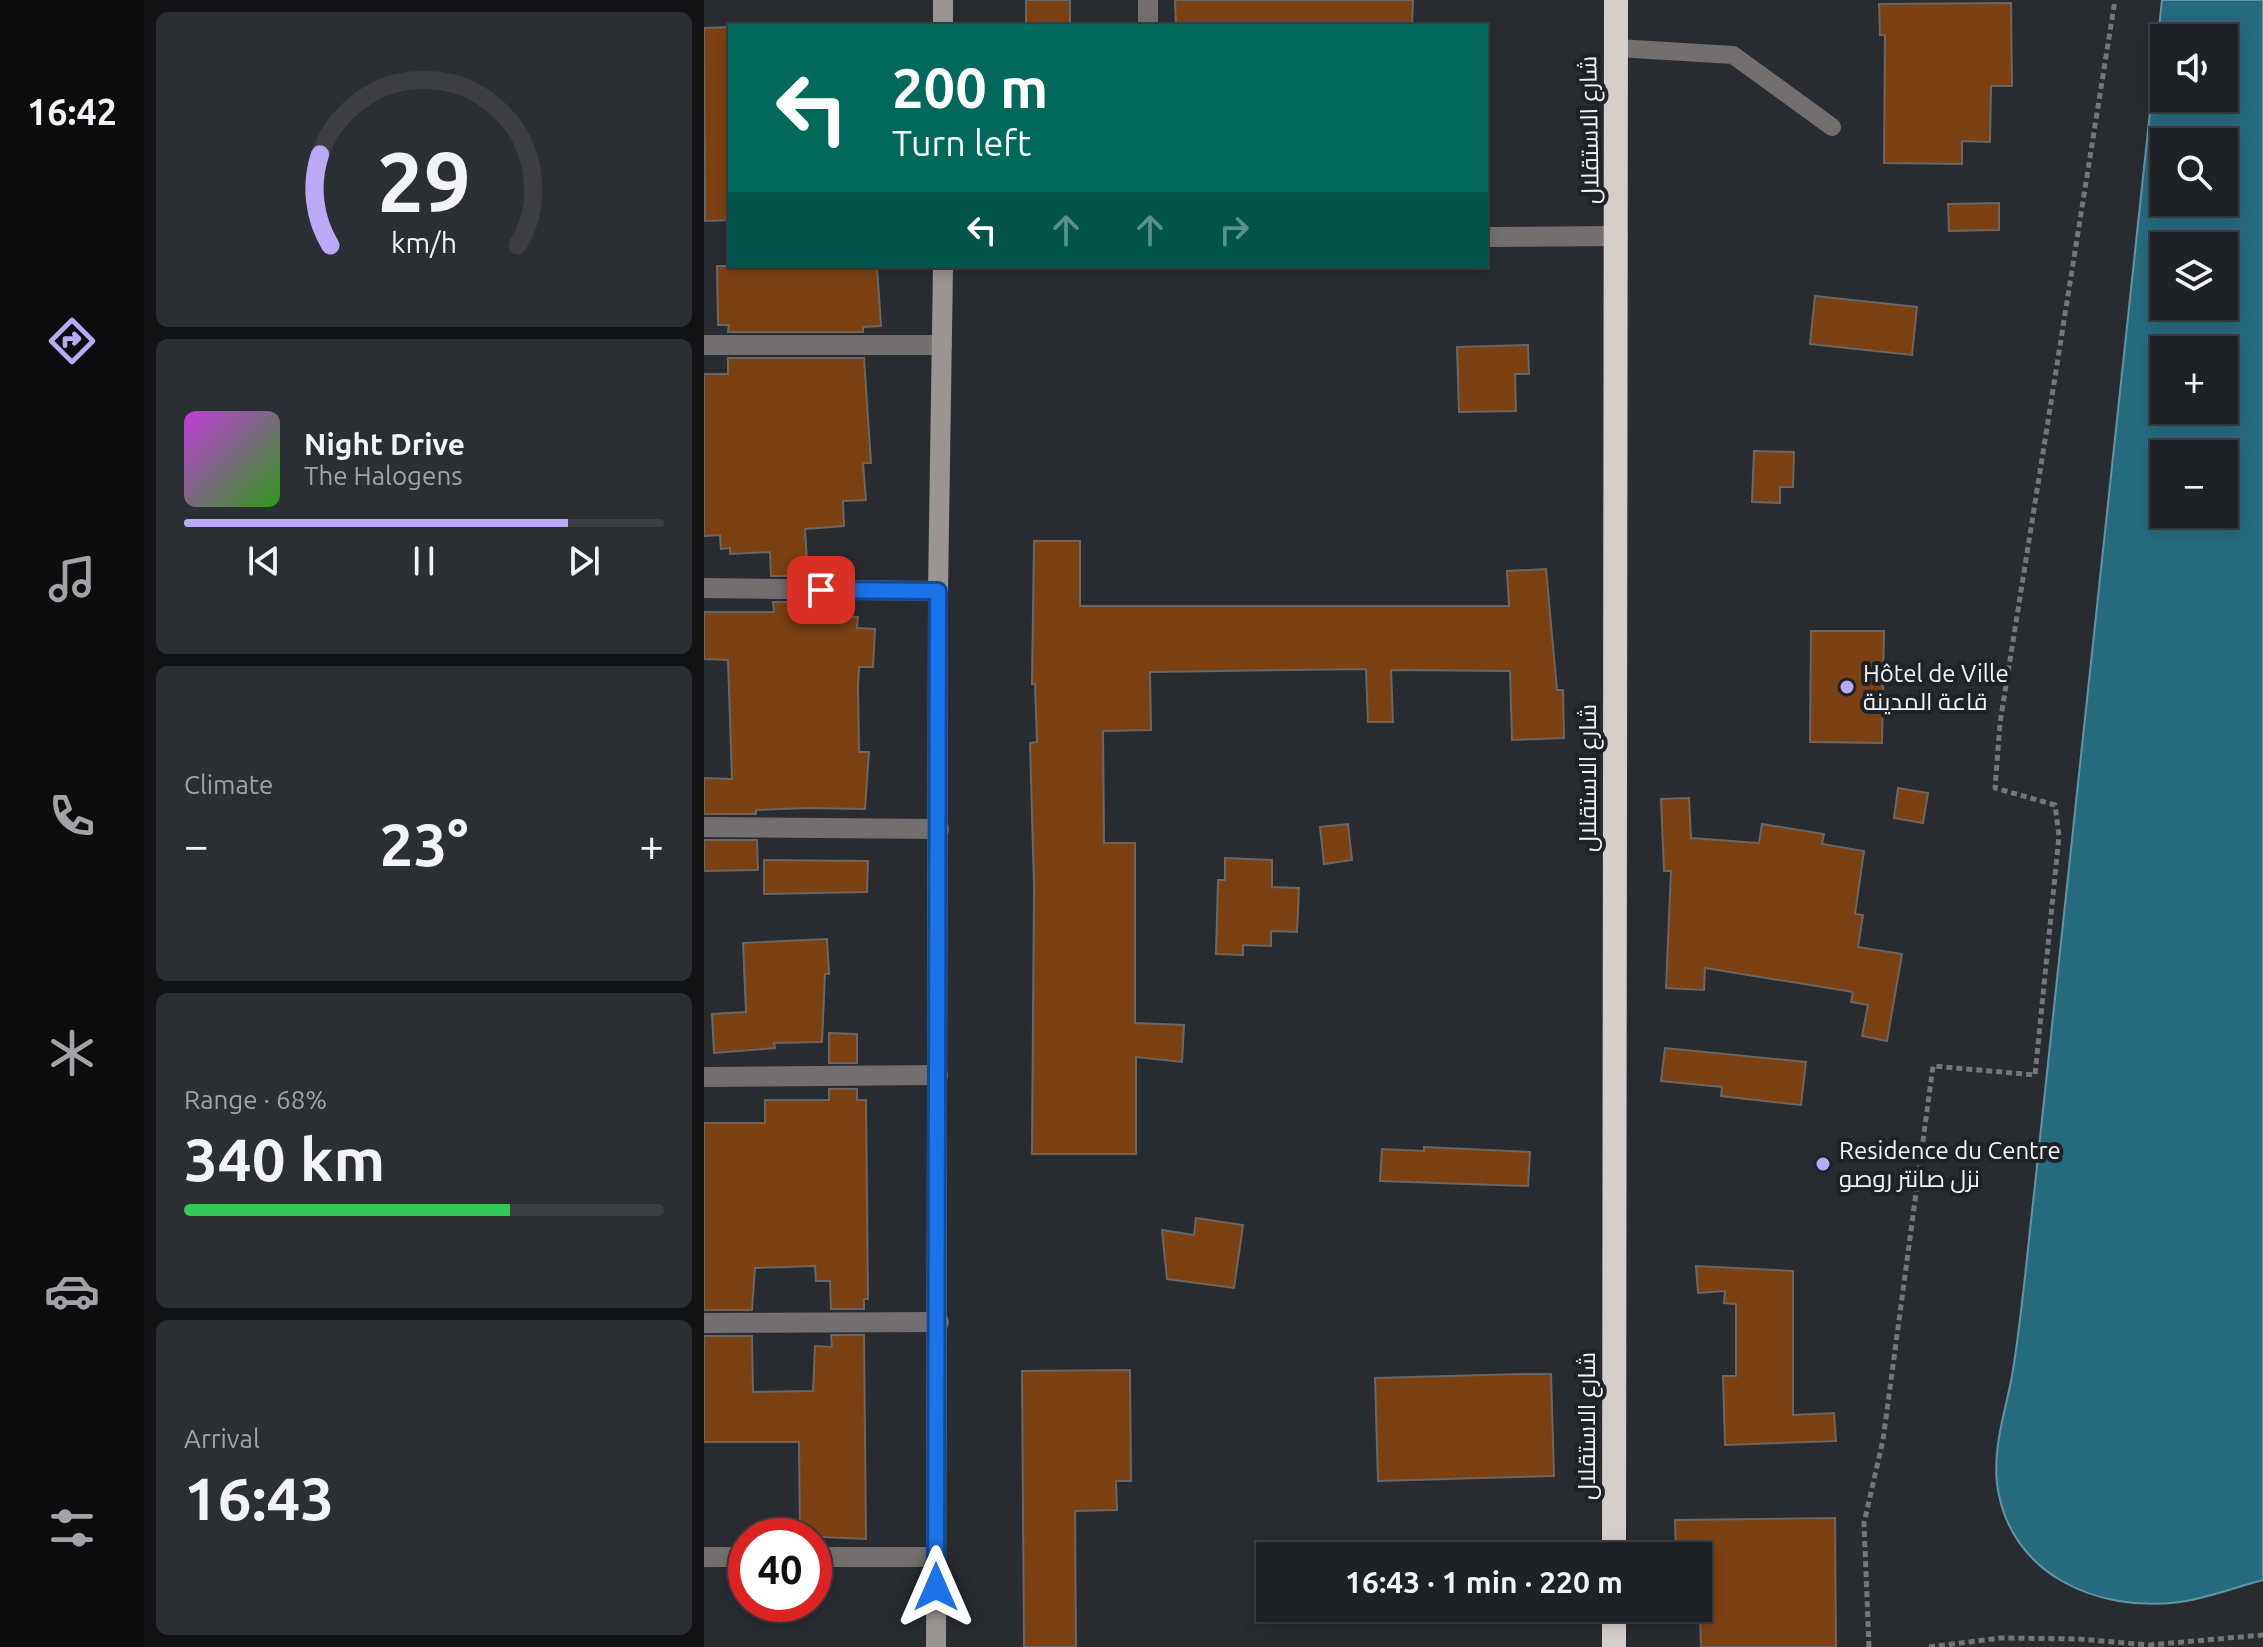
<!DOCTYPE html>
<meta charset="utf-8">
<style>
:root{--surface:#1e2125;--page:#2b2e32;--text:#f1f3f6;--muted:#a1a3a7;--line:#3c3e42;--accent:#baaaf6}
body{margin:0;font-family:Ubuntu,Cairo,sans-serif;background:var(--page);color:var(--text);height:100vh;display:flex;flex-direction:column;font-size:30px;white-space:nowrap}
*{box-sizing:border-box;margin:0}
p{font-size:26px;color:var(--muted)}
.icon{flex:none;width:44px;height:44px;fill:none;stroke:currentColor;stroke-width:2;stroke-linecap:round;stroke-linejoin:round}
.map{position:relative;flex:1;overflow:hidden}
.side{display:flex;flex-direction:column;gap:12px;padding:12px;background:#101214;width:560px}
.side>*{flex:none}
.guide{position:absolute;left:24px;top:24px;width:760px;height:244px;border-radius:0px;box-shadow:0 4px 12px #0003,0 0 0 2px var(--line);background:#00695c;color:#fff;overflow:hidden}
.controls{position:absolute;left:1446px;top:24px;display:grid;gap:16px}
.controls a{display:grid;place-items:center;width:88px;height:88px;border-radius:0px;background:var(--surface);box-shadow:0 4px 12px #0003,0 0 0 2px var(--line);font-size:40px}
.speed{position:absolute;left:24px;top:1518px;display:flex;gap:16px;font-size:40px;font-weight:700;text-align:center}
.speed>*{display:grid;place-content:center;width:104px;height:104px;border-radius:50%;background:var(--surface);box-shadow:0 4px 12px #0003,0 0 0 2px var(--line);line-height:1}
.speed .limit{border:12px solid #d22;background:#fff;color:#111}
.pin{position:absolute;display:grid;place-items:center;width:68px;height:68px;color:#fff;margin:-34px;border-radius:16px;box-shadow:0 4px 12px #0006}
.me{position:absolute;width:88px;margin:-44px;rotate:0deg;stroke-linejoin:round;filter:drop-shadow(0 0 6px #0008)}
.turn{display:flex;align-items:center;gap:28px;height:168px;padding:0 32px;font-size:36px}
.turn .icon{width:104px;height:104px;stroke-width:2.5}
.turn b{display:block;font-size:56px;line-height:68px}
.lanes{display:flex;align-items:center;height:76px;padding:0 32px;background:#0003;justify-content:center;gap:40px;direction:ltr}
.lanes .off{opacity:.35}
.big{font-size:60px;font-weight:600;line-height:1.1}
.side .tile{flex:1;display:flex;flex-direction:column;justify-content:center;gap:12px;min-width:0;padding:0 28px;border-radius:12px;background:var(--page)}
.side .dial{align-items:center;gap:0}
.dial svg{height:208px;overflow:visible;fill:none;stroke:var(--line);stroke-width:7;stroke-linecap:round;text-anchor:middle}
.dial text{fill:var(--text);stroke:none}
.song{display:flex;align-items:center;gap:24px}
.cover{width:96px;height:96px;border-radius:12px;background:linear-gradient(135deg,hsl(290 70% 55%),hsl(110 70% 35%))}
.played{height:8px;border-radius:4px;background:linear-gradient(90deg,var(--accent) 80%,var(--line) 80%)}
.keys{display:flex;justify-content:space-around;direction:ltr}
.heat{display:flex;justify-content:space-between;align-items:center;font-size:44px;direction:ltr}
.charge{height:12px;border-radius:6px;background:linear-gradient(90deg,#34c759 68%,var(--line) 0)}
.trip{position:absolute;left:552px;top:1542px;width:456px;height:80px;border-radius:0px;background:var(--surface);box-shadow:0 4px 12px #0003,0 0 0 2px var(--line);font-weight:600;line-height:80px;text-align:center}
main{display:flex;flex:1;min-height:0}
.dock{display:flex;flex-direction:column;width:144px;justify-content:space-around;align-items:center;background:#0c0d0f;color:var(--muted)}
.dock .icon{width:56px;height:56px}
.dock .current{color:var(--accent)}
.dock b{font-size:36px;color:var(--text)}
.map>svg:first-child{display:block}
.water{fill:#266a7e;stroke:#6394a3;stroke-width:2;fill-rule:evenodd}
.building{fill:#7c4113;stroke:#6c6663;stroke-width:2}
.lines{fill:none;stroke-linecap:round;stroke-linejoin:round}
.path{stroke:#73767b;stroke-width:5;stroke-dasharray:6 4;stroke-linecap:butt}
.lane{stroke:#726f6e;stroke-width:18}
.street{stroke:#726f6e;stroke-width:20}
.secondary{stroke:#9a9593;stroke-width:20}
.highway{stroke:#d5ceca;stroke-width:24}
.route-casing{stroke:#114b97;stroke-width:20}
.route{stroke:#1a73e8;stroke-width:14}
.poi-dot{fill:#baaaf6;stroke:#1f2227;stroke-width:3}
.labels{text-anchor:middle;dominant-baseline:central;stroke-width:8;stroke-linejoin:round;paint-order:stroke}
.street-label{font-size:24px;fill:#f2f5f8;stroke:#1f2227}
.poi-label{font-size:24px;fill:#f2f5f8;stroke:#1f2227;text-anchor:start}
</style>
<main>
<nav class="dock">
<b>16:42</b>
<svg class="icon current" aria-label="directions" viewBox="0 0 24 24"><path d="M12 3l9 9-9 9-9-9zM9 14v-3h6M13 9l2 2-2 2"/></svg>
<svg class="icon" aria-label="music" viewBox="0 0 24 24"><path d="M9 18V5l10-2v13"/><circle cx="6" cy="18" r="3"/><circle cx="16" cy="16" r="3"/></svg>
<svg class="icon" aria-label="phone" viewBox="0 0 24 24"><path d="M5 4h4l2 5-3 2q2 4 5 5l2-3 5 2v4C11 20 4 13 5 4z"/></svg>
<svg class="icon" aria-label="climate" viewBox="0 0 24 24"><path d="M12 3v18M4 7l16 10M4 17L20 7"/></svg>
<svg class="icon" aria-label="car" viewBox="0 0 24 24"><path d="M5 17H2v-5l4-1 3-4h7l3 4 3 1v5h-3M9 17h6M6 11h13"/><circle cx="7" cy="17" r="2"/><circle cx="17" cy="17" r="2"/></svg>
<svg class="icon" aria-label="filters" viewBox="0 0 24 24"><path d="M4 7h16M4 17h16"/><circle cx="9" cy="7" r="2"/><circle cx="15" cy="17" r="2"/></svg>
</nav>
<section class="side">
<div class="tile dial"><svg viewBox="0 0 100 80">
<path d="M14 69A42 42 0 1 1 86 69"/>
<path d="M14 69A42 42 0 0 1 10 34" stroke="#baaaf6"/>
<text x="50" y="56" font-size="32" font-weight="700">29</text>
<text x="50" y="72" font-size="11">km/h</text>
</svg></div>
<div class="tile">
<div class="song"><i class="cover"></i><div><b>Night Drive</b><p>The Halogens</p></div></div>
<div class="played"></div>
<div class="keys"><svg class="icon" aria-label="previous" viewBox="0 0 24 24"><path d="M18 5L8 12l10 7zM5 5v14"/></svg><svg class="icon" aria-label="pause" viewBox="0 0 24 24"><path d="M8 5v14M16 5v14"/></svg><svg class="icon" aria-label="next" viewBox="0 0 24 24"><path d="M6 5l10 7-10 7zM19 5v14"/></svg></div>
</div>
<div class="tile"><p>Climate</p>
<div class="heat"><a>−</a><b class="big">23°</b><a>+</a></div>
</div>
<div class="tile"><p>Range · 68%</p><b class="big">340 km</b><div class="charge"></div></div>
<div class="tile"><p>Arrival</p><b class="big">16:43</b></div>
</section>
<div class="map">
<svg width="1559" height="1647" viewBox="0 0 1559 1647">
<rect width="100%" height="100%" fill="#282c31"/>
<path class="water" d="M 1458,0 L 1559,0 L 1559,1580 C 1532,1587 1504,1598 1476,1602 C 1394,1613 1305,1575 1293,1484 C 1289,1446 1301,1413 1308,1376 C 1318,1316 1323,1254 1330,1194 ZM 1460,38 L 1520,38 L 1520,98 L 1460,98 ZM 1460,142 L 1520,142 L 1520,202 L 1460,202 ZM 1460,246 L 1520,246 L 1520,306 L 1460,306 ZM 1460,350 L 1520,350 L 1520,410 L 1460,410 ZM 1460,454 L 1520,454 L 1520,514 L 1460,514 Z"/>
<g class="building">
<rect x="322" y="0" width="44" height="26"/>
<path d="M 471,0 L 709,0 L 708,26 L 472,26 Z"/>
<path d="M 1307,3 L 1308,86 L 1287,86 L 1286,142 L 1258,141 L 1258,164 L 1180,163 L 1181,35 L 1176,35 L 1175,4 Z"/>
<path d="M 26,27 L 26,220 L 1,221 L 0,28 Z"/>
<path d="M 1295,203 L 1295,230 L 1245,231 L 1244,204 Z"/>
<path d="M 13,266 L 173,266 L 177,326 L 159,327 L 159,332 L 24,332 L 25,325 L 14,325 Z"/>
<path d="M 1111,296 L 1213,307 L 1208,355 L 1106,344 Z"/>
<path d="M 824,345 L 825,374 L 811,374 L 812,411 L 755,412 L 753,347 Z"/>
<path d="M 24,358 L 160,358 L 167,463 L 159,463 L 162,500 L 139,501 L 140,526 L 101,529 L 104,576 L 67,576 L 66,552 L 26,554 L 26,548 L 17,549 L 16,535 L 0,536 L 0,374 L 24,374 Z"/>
<path d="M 1050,451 L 1090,452 L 1089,487 L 1076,487 L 1076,503 L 1048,502 Z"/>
<path d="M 330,541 L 376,541 L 376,606 L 805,606 L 803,571 L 842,569 L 853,690 L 859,690 L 860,738 L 808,740 L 806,671 L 687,670 L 689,722 L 664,722 L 662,669 L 446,672 L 447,730 L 399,731 L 400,843 L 431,843 L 431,1023 L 480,1025 L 478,1062 L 432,1057 L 432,1154 L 328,1154 L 330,886 L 326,743 L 333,742 L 331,684 L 328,684 Z"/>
<path d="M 69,602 L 106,602 L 107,614 L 154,617 L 153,628 L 171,629 L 169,667 L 155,667 L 154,687 L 155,752 L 165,752 L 161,809 L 103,808 L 52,810 L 52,814 L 0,814 L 0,778 L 28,779 L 24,660 L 0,659 L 0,612 L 70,612 Z"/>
<path d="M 1107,631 L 1180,631 L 1178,743 L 1106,742 Z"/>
<path d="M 1194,788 L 1224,793 L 1219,823 L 1190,818 Z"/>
<path d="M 985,798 L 987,838 L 1055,843 L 1058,824 L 1120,834 L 1118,844 L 1160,851 L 1151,914 L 1159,915 L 1154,947 L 1198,954 L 1183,1041 L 1158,1036 L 1164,1005 L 1147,1002 L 1149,992 L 1001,968 L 1000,990 L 962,988 L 967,871 L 960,871 L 957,799 Z"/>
<path d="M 644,824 L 648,860 L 620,864 L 616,827 Z"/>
<path d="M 0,840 L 53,840 L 54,870 L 0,871 Z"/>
<path d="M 521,858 L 568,860 L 568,887 L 595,888 L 593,932 L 567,931 L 567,946 L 539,945 L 539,955 L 512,954 L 514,880 L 521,880 Z"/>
<path d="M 60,860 L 164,861 L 163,892 L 60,894 Z"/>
<path d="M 123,939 L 125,974 L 121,974 L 118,1042 L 70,1043 L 71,1048 L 10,1053 L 8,1014 L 42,1012 L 39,943 Z"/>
<path d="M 125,1033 L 153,1034 L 153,1063 L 125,1063 Z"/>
<path d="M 961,1048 L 1102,1062 L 1097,1105 L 1017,1096 L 1018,1087 L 957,1081 Z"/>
<path d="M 125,1089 L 153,1089 L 153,1100 L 162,1100 L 164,1299 L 160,1299 L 160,1309 L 127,1309 L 126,1281 L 112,1281 L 111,1266 L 51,1268 L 48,1310 L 0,1310 L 0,1123 L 61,1123 L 61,1100 L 125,1100 Z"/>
<path d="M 720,1147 L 826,1152 L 824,1186 L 676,1181 L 678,1149 L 720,1151 Z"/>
<path d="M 492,1218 L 539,1225 L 530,1288 L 463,1279 L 458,1230 L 490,1235 Z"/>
<path d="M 992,1266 L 1089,1271 L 1089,1415 L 1130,1413 L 1132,1441 L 1021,1445 L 1019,1376 L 1032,1376 L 1032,1304 L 1020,1303 L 1021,1291 L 994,1293 Z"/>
<path d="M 127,1335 L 160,1335 L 162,1539 L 96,1536 L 95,1442 L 0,1442 L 0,1336 L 48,1336 L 49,1392 L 109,1391 L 111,1346 L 128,1347 Z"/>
<path d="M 426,1370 L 427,1481 L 412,1481 L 413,1510 L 371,1511 L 372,1647 L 320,1647 L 318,1371 Z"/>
<path d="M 819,1374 L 847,1374 L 850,1476 L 674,1481 L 671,1378 Z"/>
<path d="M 1131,1518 L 1132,1647 L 997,1647 L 994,1556 L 972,1556 L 971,1520 Z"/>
</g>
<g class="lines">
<g class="path">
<path d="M 1165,1647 L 1160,1523 L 1179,1440 L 1229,1066 L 1331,1075 L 1355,836 L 1351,805 L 1291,788 L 1296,723 L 1411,0"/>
<path d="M 1225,1647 L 1296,1638 L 1375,1639 L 1445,1645 L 1559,1635"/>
</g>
<path class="lane" d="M 913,48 L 1029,55 L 1128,127"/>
<g class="street">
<path d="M 444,0 L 444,26"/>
<path d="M 782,237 L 914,236"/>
<path d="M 0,345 L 238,345"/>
<path d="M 0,588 L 234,591"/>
<path d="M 0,827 L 235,829"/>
<path d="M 0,1077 L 234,1075"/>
<path d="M 0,1323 L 235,1322"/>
<path d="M 0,1557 L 42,1557"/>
<path d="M 110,1557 L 232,1557"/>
</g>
<g class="secondary">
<path d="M 239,0 L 239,26"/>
<path d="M 232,1647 L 234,591 L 239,266"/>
</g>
<g class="highway">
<path d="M 910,1556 L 912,0"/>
<path d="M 910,1608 L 910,1647"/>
</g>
</g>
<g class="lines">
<g class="route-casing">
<path id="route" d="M 117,590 L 234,591 L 232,1587"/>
</g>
<use href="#route" class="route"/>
</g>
<g class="poi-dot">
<circle cx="1143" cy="687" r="8"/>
<circle cx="1119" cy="1164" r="8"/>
</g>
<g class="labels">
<g class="street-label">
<text transform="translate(885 130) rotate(-91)">شارع الاستقلال</text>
<text transform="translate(883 778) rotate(-90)">شارع الاستقلال</text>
<text transform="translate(882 1426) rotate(-90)">شارع الاستقلال</text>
</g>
<g class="poi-label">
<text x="1159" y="673">Hôtel de Ville<tspan x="1159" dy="28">قاعة المدينة</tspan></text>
<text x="1135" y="1150">Residence du Centre<tspan x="1135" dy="28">نزل صانتر روصو</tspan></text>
</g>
</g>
</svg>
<div class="controls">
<a><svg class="icon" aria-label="sound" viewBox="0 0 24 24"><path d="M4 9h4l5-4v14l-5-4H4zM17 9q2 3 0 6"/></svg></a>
<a><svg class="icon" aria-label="search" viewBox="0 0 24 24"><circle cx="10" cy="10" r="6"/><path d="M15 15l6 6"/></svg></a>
<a><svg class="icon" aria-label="layers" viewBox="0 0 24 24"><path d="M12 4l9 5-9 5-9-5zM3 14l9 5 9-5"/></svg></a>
<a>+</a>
<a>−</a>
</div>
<div class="speed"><div class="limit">40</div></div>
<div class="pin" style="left:117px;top:590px;background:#d93025"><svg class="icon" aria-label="arrive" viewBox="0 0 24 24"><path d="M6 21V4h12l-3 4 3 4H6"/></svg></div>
<svg class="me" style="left:232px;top:1587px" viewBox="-20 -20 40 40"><path d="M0-17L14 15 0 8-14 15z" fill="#1a73e8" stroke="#fff" stroke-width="4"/></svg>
<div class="trip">16:43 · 1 min · 220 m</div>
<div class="guide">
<div class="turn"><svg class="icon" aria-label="left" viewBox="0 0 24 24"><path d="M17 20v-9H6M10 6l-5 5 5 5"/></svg><div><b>200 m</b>Turn left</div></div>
<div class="lanes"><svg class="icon" aria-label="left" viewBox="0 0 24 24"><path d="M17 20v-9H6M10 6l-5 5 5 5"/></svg><svg class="icon off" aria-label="ahead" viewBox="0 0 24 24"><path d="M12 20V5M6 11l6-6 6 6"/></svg><svg class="icon off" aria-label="ahead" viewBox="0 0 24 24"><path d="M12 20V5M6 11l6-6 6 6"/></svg><svg class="icon off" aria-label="right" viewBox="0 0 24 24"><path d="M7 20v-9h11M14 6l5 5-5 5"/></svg></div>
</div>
</div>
</main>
